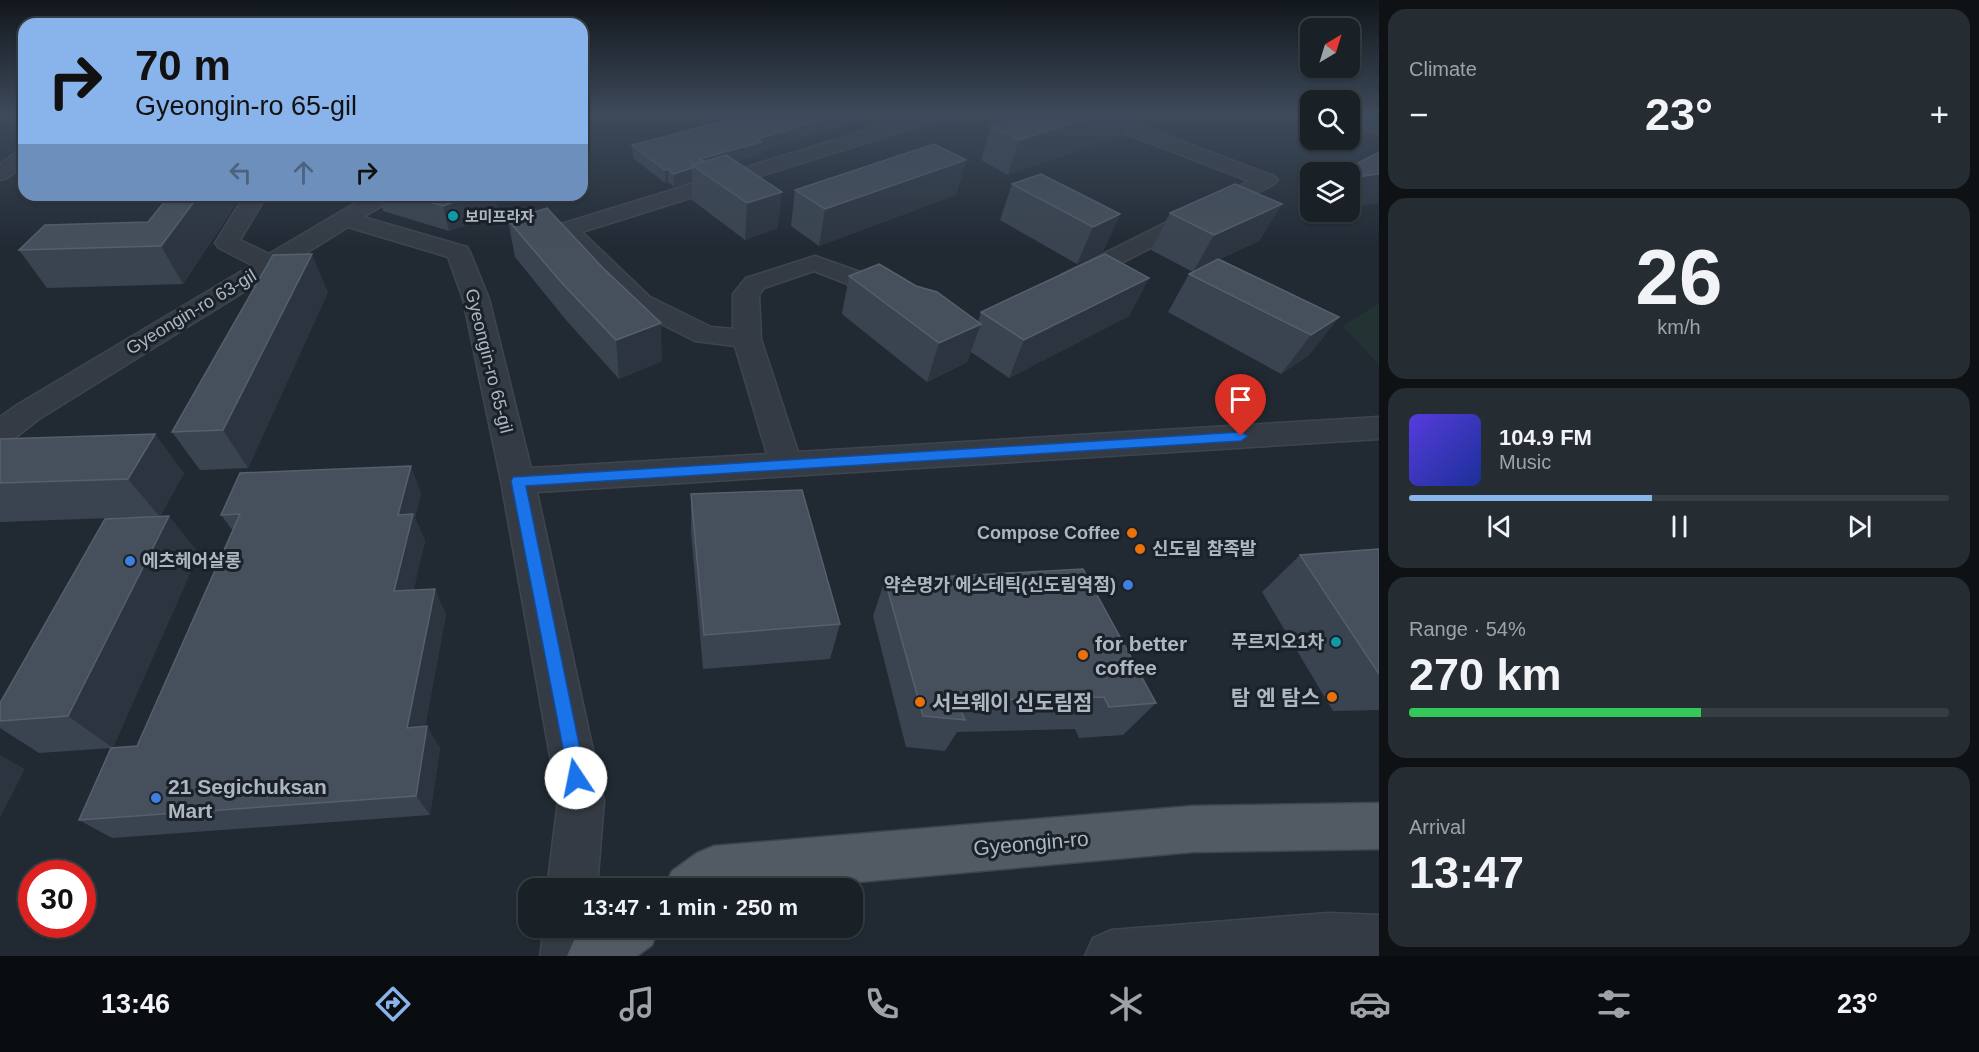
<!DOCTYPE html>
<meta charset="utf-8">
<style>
:root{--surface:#192026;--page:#262d32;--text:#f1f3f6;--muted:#9fa3a7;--line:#373e43;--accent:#89b3eb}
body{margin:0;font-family:Arial,"Noto Sans KR",sans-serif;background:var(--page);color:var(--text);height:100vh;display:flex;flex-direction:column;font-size:22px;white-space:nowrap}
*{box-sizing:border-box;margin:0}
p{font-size:20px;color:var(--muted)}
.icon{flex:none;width:33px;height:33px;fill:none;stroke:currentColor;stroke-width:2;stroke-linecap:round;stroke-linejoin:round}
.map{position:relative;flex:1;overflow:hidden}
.details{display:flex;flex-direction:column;gap:9px;padding:9px;background:#0e1215;width:600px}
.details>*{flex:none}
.hud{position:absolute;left:18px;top:18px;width:570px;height:183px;border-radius:18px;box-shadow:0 2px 4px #0004,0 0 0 2px var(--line);background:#89b3eb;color:#111;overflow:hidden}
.needle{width:39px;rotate:38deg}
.buttons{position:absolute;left:1300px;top:18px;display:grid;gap:12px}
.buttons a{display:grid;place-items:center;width:60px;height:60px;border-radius:12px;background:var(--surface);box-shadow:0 2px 4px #0004,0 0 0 2px var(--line);font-size:30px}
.speed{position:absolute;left:18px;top:860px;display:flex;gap:12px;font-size:30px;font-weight:700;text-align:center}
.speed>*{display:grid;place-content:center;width:78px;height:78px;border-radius:50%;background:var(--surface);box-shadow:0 2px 4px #0004,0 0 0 2px var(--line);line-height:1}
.speed .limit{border:9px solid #d22;background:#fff;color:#111}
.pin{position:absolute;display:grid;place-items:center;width:51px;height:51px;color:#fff;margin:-62px -26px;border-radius:50% 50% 50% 0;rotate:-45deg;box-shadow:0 0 6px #0007}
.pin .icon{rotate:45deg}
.me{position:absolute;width:66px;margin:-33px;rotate:349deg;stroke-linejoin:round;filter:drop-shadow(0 0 4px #0008)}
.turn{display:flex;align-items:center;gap:21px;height:126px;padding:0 18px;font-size:27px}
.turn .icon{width:78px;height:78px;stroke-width:2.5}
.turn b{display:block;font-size:42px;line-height:51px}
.lanes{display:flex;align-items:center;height:57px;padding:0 18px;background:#0003;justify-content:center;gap:30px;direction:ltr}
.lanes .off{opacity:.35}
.big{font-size:45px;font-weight:700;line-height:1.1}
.details .widget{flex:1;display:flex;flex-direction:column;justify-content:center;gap:9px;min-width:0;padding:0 21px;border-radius:18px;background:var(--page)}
.details .dial{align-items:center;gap:0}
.dial b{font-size:78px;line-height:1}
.song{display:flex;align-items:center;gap:18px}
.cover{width:72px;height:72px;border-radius:9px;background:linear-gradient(135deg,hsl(250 70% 55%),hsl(230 70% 35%))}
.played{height:6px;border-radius:3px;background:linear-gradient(90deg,var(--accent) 45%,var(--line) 45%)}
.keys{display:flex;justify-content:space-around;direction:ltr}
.heat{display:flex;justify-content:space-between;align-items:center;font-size:33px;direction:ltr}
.charge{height:9px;border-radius:4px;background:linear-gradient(90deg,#34c759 54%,var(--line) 0)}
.trip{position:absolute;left:518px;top:878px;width:345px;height:60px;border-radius:18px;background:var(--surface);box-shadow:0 2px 4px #0004,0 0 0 2px var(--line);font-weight:700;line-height:60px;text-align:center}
.menu{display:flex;height:96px;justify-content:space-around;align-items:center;background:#0a0d0f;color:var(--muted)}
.menu .icon{width:42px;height:42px}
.menu .selected{color:var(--accent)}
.menu b{font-size:27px;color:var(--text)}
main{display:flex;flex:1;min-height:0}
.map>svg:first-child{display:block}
.green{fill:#233334}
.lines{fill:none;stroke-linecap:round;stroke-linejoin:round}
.minor-casing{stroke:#3e454e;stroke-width:3}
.major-casing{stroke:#3e454e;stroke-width:3}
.minor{fill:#343b44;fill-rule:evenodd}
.major{fill:#525b64;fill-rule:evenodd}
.wall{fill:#3a4450}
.shaded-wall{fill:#2b343f}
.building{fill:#46505c;stroke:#56606c;stroke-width:1.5}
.route{fill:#1a73e8;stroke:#114b97;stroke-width:1.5}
.culture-dot{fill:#0f9aa8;stroke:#1a2129;stroke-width:2}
.food-dot{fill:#e8710a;stroke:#1a2129;stroke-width:2}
.shop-dot{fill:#3f7fe0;stroke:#1a2129;stroke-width:2}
.labels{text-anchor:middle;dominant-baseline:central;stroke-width:6;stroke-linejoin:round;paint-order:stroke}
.far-poi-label{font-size:15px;font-weight:bold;fill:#aeb6c1;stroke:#1a2129;text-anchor:start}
.street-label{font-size:18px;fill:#aeb6c1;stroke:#1a2129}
.poi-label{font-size:18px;font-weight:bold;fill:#aeb6c1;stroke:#1a2129;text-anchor:end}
.near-poi-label{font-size:21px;font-weight:bold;fill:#aeb6c1;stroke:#1a2129;text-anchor:start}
.near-street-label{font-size:21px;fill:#aeb6c1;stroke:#1a2129}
</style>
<main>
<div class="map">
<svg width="1379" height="956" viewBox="0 0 1379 956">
<rect width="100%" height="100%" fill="#212a33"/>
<path class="green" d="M 1379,303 L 1379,365 L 1343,326 Z"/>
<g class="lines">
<g class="minor-casing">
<g id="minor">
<path d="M 919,114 L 947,114 L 945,118 L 582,232 L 650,297 L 711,327 L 733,329 L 733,294 L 746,278 L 815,256 L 863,273 L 896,293 L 900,298 L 896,303 L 887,306 L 878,303 L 845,283 L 814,271 L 764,288 L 759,295 L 761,339 L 798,452 L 1379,417 L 1379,439 L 537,492 L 604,801 L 597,888 L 547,888 L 558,801 L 501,481 L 463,299 L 448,257 L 348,227 L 39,419 L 11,441 L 0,444 L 0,417 L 17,405 L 252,265 L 219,248 L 215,243 L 245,195 L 267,195 L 240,240 L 269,254 L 369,195 L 395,195 L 392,200 L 363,217 L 467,247 L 470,252 L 489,299 L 531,468 L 767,454 L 735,346 L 695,341 L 632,309 L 554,230 L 558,225 Z"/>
<path d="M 1083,114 L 1109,114 L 1274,176 L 1278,180 L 1274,184 L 1081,284 L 1072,287 L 1063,284 L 1059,279 L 1063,274 L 1249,181 L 1085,118 Z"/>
<path d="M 1350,114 L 1358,114 L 1379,122 L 1379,135 L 1350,124 Z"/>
<path d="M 24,150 L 24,166 L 7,178 L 0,180 L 0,164 L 17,152 Z"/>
<path d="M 1329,913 L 1379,915 L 1379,956 L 1085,956 L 1093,938 L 1111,930 Z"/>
<path d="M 544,927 L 594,927 L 592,956 L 540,956 Z"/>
</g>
</g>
<g class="major-casing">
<g id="major">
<path d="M 1379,803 L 1379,849 L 1193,852 L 791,888 L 664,888 L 672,871 L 697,853 L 714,846 L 1193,806 Z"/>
<path d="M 590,927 L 659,927 L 652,945 L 637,956 L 567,956 L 575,938 Z"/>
</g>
</g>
<use href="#minor" class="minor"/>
<use href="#major" class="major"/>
</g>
<g class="wall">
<path d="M 723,114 L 861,114 L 860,121 L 760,151 L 760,155 L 736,162 L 778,228 L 745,240 L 692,200 L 692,182 L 674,187 L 668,182 L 665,183 L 633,158 L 632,145 L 732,119 Z"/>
<path d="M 991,126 L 1123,135 L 1008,175 L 981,160 Z"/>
<path d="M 966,160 L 956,195 L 819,246 L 791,226 L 795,190 Z"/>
<path d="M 1012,184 L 1120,214 L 1103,251 L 1077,264 L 1000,220 Z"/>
<path d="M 170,195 L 242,195 L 183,284 L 47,288 L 19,250 L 148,222 Z"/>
<path d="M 378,195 L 495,195 L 499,213 L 449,231 L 383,211 Z"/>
<path d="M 1282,204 L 1259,241 L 1220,259 L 1339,317 L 1309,355 L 1281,374 L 1168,312 L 1189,274 L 1193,272 L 1151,250 L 1170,213 Z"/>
<path d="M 1311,206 L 1311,212 L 1327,212 L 1308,214 L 1307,212 Z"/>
<path d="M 508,220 L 662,361 L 619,379 L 566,320 L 515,257 Z"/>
<path d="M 849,276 L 978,322 L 981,312 L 1149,278 L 1129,316 L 1009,378 L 971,352 L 967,362 L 927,382 L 842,314 Z"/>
<path d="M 328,292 L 248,468 L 200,470 L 172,432 Z"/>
<path d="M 0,439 L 184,473 L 160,516 L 199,553 L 113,747 L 137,746 L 233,531 L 221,515 L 421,493 L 415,518 L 425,541 L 413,590 L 446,614 L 425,727 L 440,748 L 430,815 L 112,838 L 79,820 L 111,748 L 39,753 L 0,728 L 0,703 L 137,517 L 0,522 Z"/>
<path d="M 691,494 L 840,624 L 830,659 L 703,669 L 691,532 Z"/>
<path d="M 1379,549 L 1379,710 L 1333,711 L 1262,592 L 1300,555 Z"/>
<path d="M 885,580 L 1156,703 L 1123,735 L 1079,738 L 1075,729 L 957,732 L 945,751 L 906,747 L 873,616 Z"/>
</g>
<g class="shaded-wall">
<path d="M 844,114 L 861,114 L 860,121 L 760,151 L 760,155 L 707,171 L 700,159 L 757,139 Z"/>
<path d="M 1100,114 L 1132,114 L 1123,135 L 1008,175 L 1019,140 Z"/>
<path d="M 966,160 L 956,195 L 819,246 L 825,209 Z"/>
<path d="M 692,168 L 692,182 L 674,187 L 674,174 Z"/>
<path d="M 668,169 L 668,182 L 665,183 L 665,170 Z"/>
<path d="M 1379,174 L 1379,203 L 1350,208 L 1350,178 Z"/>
<path d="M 782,192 L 778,228 L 745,240 L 747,203 Z"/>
<path d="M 199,195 L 242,195 L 183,284 L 161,246 Z"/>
<path d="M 474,195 L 495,195 L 499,213 L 449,231 L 443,206 Z"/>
<path d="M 1282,204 L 1259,241 L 1193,272 L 1214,235 Z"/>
<path d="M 1311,209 L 1311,212 L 1327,212 L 1308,214 Z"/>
<path d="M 1120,214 L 1103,251 L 1077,264 L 1093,227 Z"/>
<path d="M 312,254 L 328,292 L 248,468 L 223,430 Z"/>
<path d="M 1149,278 L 1129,316 L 1009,378 L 1024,340 Z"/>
<path d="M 1339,317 L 1309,355 L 1281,374 L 1311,335 Z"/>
<path d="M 661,323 L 662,361 L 619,379 L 616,340 Z"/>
<path d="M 981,324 L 967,362 L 927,382 L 939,343 Z"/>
<path d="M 155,434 L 184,473 L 160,517 L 128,479 Z"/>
<path d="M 411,466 L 421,493 L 415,518 L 425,541 L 408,616 L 394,591 L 398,515 Z"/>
<path d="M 169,516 L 199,553 L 113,748 L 68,716 Z"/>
<path d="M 435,589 L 446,614 L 421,749 L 407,728 Z"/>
<path d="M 427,726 L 440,748 L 430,815 L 416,796 Z"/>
<path d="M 0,755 L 25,769 L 0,818 Z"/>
</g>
<g class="building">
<path d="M 745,114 L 844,114 L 757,139 L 761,142 L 700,159 L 703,161 L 692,165 L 692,168 L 674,174 L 668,169 L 665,170 L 632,145 L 747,115 Z"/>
<path d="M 1030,114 L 1100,114 L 1019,140 L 991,126 Z"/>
<path d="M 934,144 L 966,160 L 825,209 L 795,190 Z"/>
<path d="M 1379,152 L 1379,174 L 1350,178 L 1350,172 L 1341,172 Z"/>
<path d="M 726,155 L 782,192 L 747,203 L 692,165 Z"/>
<path d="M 1041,174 L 1120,214 L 1093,227 L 1012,184 Z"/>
<path d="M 1235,184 L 1282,204 L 1214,235 L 1170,213 Z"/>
<path d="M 170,195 L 199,195 L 161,246 L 19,250 L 45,225 L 148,222 Z"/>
<path d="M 406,195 L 474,195 L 443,206 Z"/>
<path d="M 547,208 L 602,267 L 661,323 L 616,340 L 561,282 L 508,220 Z"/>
<path d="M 312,254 L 223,430 L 172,432 L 273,255 Z"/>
<path d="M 1105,254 L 1149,278 L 1024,340 L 981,312 Z"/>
<path d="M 1218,259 L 1339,317 L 1311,335 L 1189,274 Z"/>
<path d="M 879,264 L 916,286 L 937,292 L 981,324 L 939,343 L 849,276 Z"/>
<path d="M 155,434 L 128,479 L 0,483 L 0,439 Z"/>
<path d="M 411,466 L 398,515 L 413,514 L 394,591 L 435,589 L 407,728 L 427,726 L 416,796 L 79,820 L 111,748 L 137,746 L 240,514 L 221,515 L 240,473 Z"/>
<path d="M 802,490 L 840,624 L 704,635 L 691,494 Z"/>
<path d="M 169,516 L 68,716 L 0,721 L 0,703 L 105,519 Z"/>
<path d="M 1379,549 L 1379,674 L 1300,555 Z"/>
<path d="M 1083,569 L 1156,703 L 1109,707 L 1104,697 L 956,701 L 965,720 L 923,716 L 885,580 Z"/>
</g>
<linearGradient id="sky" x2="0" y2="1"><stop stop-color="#12171c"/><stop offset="0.46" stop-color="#3d4a5b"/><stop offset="1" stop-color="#3d4a5b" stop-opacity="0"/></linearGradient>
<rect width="1379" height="248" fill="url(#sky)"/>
<path class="route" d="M 1241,432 L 1248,436 L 1241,441 L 526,486 L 586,778 L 583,784 L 576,787 L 570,784 L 511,481 L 513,477 Z"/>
<g class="culture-dot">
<circle cx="453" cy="216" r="6"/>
<circle cx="1336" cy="642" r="6"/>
</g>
<g class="food-dot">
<circle cx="1132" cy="533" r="6"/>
<circle cx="1140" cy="549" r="6"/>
<circle cx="1083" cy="655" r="6"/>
<circle cx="1332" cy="697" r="6"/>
<circle cx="920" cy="702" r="6"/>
</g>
<g class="shop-dot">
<circle cx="130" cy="561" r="6"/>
<circle cx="1128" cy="585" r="6"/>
<circle cx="156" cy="798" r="6"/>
</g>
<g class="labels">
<g class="far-poi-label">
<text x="465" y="216">보미프라자</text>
</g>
<g class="street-label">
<text transform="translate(191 312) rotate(-31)">Gyeongin-ro 63-gil</text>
<text transform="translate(489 361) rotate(76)">Gyeongin-ro 65-gil</text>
</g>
<g class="poi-label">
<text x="1120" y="533">Compose Coffee</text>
<text x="1152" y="549" text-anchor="start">신도림 참족발</text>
<text x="142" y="561" text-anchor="start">에츠헤어살롱</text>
<text x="1116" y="585">약손명가 에스테틱(신도림역점)</text>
<text x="1324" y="642">푸르지오1차</text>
</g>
<g class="near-poi-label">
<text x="1095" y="643">for better<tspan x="1095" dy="24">coffee</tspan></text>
<text x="1320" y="697" text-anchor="end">탐 엔 탐스</text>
<text x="932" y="702">서브웨이 신도림점</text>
<text x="168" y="786">21 Segichuksan<tspan x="168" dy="24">Mart</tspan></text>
</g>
<g class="near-street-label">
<text transform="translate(1031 843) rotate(-5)">Gyeongin-ro</text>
</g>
</g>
</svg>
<div class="buttons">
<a><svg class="needle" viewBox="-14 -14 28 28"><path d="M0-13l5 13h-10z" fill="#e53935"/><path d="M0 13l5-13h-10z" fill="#9fa3a7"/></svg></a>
<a><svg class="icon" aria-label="search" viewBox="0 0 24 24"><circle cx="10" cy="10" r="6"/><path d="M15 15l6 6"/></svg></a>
<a><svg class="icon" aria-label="layers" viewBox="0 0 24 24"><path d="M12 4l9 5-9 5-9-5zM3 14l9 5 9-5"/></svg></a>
</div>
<div class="speed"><div class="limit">30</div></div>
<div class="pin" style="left:1241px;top:436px;background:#d93025"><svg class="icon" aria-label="arrive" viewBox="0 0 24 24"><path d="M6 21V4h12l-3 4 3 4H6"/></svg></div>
<svg class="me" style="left:576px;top:778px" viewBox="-20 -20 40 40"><circle r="19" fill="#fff"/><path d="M0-13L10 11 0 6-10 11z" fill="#1a73e8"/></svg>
<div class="trip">13:47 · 1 min · 250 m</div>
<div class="hud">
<div class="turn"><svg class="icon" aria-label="right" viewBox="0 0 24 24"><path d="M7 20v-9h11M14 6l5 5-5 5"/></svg><div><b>70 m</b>Gyeongin-ro 65-gil</div></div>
<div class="lanes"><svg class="icon off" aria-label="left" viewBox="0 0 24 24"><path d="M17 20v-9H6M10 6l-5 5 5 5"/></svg><svg class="icon off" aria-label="ahead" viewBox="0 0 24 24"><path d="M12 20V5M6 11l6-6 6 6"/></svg><svg class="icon" aria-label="right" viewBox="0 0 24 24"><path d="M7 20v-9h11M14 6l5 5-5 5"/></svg></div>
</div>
</div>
<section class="details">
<div class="widget"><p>Climate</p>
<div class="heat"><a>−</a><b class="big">23°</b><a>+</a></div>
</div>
<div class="widget dial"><b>26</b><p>km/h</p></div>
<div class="widget">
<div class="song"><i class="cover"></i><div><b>104.9 FM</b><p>Music</p></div></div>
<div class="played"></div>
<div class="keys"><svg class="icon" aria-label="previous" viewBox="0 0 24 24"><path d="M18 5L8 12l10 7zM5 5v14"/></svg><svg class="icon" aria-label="pause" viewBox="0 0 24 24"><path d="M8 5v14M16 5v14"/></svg><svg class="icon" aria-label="next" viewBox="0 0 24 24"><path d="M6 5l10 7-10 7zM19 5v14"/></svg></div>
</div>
<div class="widget"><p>Range · 54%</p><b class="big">270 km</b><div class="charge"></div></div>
<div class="widget"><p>Arrival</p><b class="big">13:47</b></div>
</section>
</main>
<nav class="menu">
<b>13:46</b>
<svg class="icon selected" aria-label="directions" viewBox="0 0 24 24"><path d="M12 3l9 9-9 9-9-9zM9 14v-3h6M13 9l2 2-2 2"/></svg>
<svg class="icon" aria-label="music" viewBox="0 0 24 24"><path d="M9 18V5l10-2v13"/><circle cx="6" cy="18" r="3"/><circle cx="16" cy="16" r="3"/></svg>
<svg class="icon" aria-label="phone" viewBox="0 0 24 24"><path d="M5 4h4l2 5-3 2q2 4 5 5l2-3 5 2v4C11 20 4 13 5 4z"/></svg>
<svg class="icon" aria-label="climate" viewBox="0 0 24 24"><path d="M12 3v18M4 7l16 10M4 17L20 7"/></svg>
<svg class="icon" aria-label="car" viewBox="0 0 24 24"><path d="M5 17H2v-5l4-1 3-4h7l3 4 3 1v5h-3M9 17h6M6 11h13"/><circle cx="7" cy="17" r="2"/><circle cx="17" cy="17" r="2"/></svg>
<svg class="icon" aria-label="filters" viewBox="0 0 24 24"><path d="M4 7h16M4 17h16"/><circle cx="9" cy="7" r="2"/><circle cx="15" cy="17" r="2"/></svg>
<b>23°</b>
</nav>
